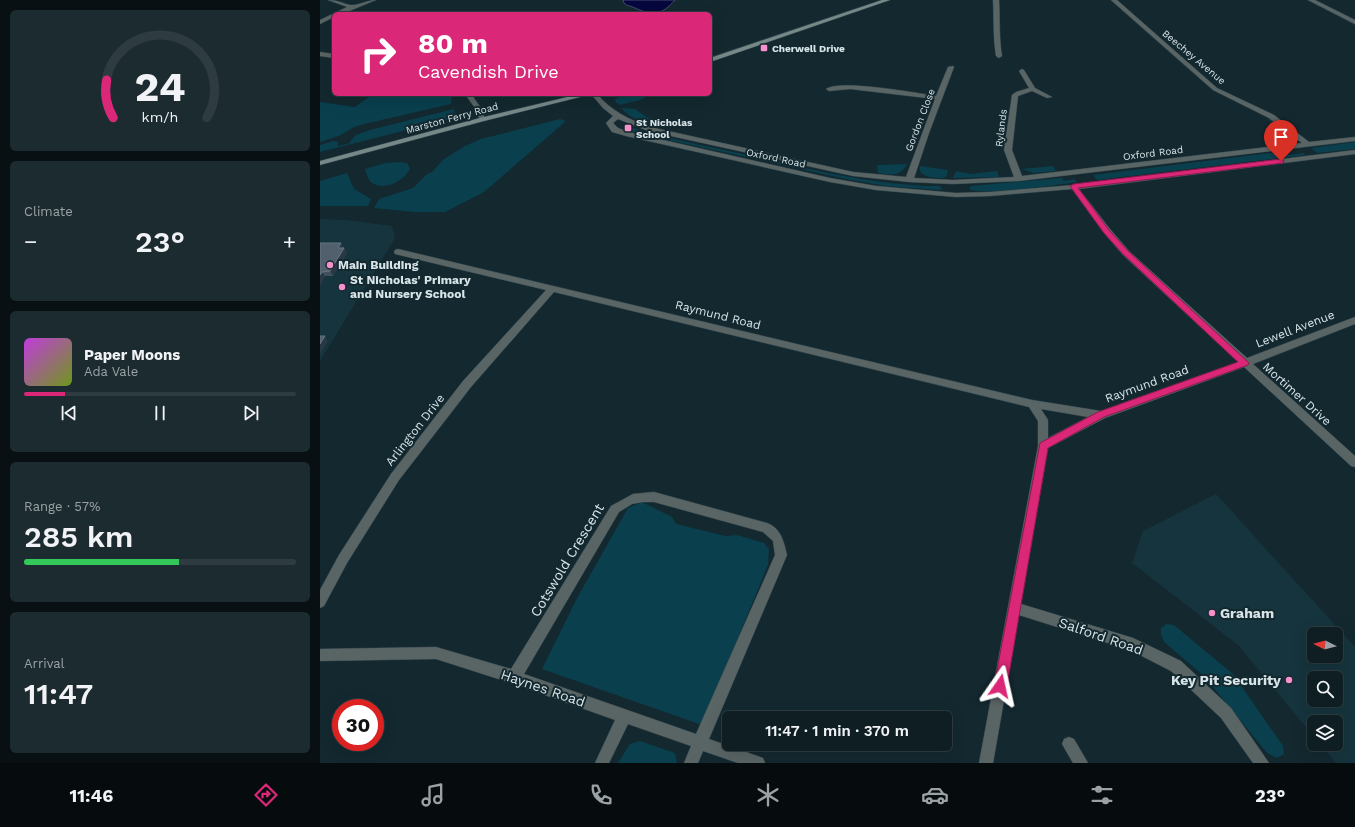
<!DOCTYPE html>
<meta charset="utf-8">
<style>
:root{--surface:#0e1e23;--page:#1c2b30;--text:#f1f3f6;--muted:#9ba2a6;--line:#2e3c41;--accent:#db2777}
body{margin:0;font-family:"Work Sans",sans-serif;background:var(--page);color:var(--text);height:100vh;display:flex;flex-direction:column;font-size:15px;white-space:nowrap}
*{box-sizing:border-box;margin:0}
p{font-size:13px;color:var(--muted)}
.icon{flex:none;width:22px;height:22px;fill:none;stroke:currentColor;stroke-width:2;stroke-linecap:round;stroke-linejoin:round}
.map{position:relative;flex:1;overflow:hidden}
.details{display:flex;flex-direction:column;gap:10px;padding:10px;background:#081013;width:320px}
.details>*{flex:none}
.guide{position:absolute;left:12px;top:12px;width:380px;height:84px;border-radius:6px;box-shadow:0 4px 16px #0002,0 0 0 1px var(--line);background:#db2777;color:#fff;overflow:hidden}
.needle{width:26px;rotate:276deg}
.fabs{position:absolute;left:987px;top:627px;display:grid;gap:8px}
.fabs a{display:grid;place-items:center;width:36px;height:36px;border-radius:6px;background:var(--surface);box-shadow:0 4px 16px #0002,0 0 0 1px var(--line);font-size:20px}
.speed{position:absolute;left:12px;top:699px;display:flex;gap:8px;font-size:20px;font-weight:700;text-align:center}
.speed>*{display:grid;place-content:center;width:52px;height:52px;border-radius:50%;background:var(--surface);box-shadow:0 4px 16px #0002,0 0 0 1px var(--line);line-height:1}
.speed .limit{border:6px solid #d22;background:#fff;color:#111}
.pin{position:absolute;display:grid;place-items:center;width:34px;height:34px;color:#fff;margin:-41px -17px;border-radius:50% 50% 50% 0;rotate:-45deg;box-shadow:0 0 4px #0007}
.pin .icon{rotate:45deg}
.me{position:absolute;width:44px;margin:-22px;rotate:11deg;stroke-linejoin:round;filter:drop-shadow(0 0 3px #0008)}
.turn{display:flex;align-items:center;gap:14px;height:84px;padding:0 20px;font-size:18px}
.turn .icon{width:52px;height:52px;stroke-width:2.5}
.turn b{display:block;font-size:28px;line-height:34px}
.big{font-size:30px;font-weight:600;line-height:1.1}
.details .tile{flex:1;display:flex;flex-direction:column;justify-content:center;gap:6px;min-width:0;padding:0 14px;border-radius:6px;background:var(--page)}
.details .dial{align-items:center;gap:0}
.dial svg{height:104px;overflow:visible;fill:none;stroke:var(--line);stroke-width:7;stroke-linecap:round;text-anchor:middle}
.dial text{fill:var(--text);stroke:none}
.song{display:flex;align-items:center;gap:12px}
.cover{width:48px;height:48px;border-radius:6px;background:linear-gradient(135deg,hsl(290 70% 55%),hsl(80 70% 35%))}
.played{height:4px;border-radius:2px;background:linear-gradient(90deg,var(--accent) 15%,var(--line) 15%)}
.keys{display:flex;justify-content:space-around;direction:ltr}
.heat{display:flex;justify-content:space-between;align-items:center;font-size:22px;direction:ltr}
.charge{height:6px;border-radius:3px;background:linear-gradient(90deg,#34c759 57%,var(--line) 0)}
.trip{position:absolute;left:402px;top:711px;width:230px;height:40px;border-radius:6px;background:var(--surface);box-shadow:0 4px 16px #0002,0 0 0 1px var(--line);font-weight:600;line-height:40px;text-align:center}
.menu{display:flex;height:64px;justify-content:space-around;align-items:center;background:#060c0e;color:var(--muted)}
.menu .icon{width:28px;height:28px}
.menu .active{color:var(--accent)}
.menu b{font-size:18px;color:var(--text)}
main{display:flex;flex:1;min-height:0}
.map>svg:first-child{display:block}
.built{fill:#16343d;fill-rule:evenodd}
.green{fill:#0a3f4e}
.water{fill:#06073c;stroke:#454970}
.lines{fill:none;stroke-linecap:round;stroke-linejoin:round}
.street-casing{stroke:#32464d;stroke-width:1}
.secondary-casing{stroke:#32464d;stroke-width:1}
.street{fill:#596464;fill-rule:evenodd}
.secondary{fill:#788;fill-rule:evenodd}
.wall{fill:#41505d}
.shaded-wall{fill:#283945}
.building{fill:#51606c;stroke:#667580}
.route{fill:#db2777;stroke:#8e194d}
.poi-dot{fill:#f790cd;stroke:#13282f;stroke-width:1.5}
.labels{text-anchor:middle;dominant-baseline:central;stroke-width:4;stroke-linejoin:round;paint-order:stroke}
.far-poi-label{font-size:10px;font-weight:bold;fill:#d7e4e8;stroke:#13282f;text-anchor:start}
.far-street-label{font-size:10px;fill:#d7e4e8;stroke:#13282f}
.poi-label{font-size:12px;font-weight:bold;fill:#d7e4e8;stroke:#13282f;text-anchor:start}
.street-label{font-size:12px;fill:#d7e4e8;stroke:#13282f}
.near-street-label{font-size:14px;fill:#d7e4e8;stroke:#13282f}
.near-poi-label{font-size:14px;font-weight:bold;fill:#d7e4e8;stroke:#13282f;text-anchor:start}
</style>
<main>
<section class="details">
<div class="tile dial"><svg viewBox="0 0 100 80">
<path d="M14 69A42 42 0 1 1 86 69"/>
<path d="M14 69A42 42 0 0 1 9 40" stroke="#db2777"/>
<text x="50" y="56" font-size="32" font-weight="700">24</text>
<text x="50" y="72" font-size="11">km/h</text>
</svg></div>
<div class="tile"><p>Climate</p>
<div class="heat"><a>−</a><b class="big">23°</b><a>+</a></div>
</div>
<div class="tile">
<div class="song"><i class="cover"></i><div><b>Paper Moons</b><p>Ada Vale</p></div></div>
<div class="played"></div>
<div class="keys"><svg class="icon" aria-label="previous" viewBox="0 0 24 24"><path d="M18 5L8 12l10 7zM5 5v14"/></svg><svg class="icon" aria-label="pause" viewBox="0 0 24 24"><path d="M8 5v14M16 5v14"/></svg><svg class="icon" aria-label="next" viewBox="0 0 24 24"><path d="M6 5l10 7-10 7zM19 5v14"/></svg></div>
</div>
<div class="tile"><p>Range · 57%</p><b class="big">285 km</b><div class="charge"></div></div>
<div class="tile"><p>Arrival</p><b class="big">11:47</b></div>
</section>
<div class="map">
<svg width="1035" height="763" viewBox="0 0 1035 763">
<rect width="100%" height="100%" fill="#13282f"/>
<g class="built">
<path d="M 0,219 L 27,220 L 72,226 L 75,238 L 0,361 Z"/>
<path d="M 896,494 L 1035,647 L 1035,763 L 1016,763 L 1000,744 L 1016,744 L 1016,722 L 994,722 L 994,737 L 918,645 L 812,563 L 823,531 ZM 994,634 L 1016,634 L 1016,656 L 994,656 ZM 994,678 L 1016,678 L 1016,700 L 994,700 Z"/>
</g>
<g class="green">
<path d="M 53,94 L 129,94 L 132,96 L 131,104 L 44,124 L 34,127 L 21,135 L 0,142 L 0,102 L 35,107 Z"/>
<path d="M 308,94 L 332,94 L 320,100 L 300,105 L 296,102 L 295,99 Z"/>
<path d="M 301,108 L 315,109 L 334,122 L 330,125 C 319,121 309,117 301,108 Z"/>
<path d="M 134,109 L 136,117 L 126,120 L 0,152 L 0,145 L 13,141 L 18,142 L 18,146 L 30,143 L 31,140 L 36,135 L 50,130 Z"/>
<path d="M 949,118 L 965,130 L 969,138 L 952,139 L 956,127 L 948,119 Z"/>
<path d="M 240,119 L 246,121 L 164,192 L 125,212 L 95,212 L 54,208 L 59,199 L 93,188 L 107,174 L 112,172 L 124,159 L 145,146 L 161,139 Z"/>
<path d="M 313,128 C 355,141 398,148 440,158 C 499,171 559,186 620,186 L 622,189 L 619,190 L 566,186 L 526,179 L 303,130 L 304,129 L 311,130 Z"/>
<path d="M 1035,142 L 1035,149 L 997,153 L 991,148 Z"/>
<path d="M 966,151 L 969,155 L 984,153 L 985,155 L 777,180 L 773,175 Z"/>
<path d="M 79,162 L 87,163 L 90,169 C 84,181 65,191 52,183 C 48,180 46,173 45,169 L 65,163 Z"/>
<path d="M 587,164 C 581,177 570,175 558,173 L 557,165 Z"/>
<path d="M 600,166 L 628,170 L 627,175 L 624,178 C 615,178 597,178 600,166 Z"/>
<path d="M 733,166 L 736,171 L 714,173 L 701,169 Z"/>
<path d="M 636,171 L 651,174 L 677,171 L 679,177 L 633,178 Z"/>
<path d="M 27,173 L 34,189 L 51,199 L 48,206 L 0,206 L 0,181 Z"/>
<path d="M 742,178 L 744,181 L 754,179 L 757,182 C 738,185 662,196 649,189 L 651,186 Z"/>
<path d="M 322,502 L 352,517 L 356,524 L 406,536 L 417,535 L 444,543 L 449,549 L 448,565 L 382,725 L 222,669 L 257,598 L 308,508 Z"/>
<path d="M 846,624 L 854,625 L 913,674 L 963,746 L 964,754 L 957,758 L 947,753 L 884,676 L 844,642 L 841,635 L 841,628 Z"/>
<path d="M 320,741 L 355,753 L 357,763 L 298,763 L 310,744 Z"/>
</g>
<path class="water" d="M 303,0 L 355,0 C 342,15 333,16 315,8 C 311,6 307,6 304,3 Z"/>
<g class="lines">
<g class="street-casing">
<g id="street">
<path d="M 8,0 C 17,0 22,3 30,5 C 37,6 48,0 56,0 L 22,14 L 14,14 L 14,17 L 0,24 L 0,20 L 27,7 Z"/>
<path d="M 673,0 L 679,0 C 680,19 679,38 682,56 L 679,58 L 676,56 C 673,38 674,19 673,0 Z"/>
<path d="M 791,0 L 797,0 L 897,88 L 954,115 L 989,142 L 1035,137 L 1035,141 L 699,181 L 633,184 L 589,182 L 533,176 L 328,131 L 298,119 L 293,123 L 298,128 L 308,132 L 510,178 L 556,186 L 636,193 L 670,192 L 754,185 L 1035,150 L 1035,154 L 759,189 L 790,229 L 809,251 L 927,358 L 1035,317 L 1035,324 L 933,364 L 1035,456 L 1035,467 L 1031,466 L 924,367 L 785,418 L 728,448 L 701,604 L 813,638 L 861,661 L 911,708 L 949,763 L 933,763 L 901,718 L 851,671 L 810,650 L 699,615 L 673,763 L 659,763 L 718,446 L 718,421 L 709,407 L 234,292 L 151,387 L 79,480 L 27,563 L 4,606 L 0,608 L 0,590 L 19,555 L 71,474 L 143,381 L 226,290 L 75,254 L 74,252 L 75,250 L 78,249 L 712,400 L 781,411 L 918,362 L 803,255 L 784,233 L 752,189 L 670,196 L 636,197 L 556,190 L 510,182 L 306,136 L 292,132 L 286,123 L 293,116 L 283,108 L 271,94 L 277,94 C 291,111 310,120 330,127 L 533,172 L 586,177 L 615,99 L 530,89 L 509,91 L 506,89 C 519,79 597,93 616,96 L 628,67 L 633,66 L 634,67 L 609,133 L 594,178 L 633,180 L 694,177 L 684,150 L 692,95 L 696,92 L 709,88 L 699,71 L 702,69 L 704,70 L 715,88 L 732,97 L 727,98 L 712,91 L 698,96 L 692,150 L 702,176 L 982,143 L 949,118 L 893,90 ZM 721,409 L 768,417 L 728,438 L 728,420 Z"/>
<path d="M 988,0 L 995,0 L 1035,20 L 1035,24 Z"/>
<path d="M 0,52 L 14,54 L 14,58 L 0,56 Z"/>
<path d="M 145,94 L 151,94 L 161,108 L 165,119 L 164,120 L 160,120 L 155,108 Z"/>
<path d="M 334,492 L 447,523 C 461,528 464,542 467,555 L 389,739 L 443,758 L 445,763 L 418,763 L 383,751 L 378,763 L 364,763 L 371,746 L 308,724 L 289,763 L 275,763 L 295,720 L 194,684 L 116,659 L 0,661 L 0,649 L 116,647 L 191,669 L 291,506 L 313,494 ZM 323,502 L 334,502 L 443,532 L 453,541 L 455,555 L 376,734 L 204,674 L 299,512 L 312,504 Z"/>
<path d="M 749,737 L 754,739 L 768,763 L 753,763 L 742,744 L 744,739 Z"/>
</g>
</g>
<g class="secondary-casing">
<g id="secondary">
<path d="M 562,0 L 570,0 L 390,62 L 390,58 Z"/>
<path d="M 260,94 L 272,94 L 164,121 L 0,165 L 0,161 L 160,118 Z"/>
</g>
</g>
<use href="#street" class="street"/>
<use href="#secondary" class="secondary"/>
</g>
<path class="wall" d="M 0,243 L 24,247 L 24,248 L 27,253 L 13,276 L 5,276 L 0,285 Z"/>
<g class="shaded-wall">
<path d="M 21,243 L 24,247 L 21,253 L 18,248 Z"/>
<path d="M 24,248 L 27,253 L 13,276 L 10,271 Z"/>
<path d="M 2,272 L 5,276 L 0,285 L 0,275 Z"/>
<path d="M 5,336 L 8,341 L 0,354 L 0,344 Z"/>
</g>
<g class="building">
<path d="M 0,243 L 21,243 L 18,248 L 24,248 L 10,271 L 2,272 L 0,275 Z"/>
<path d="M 0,336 L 5,336 L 0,344 Z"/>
</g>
<path class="route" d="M 961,159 L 964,161 L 963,163 L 758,188 L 789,230 L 808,251 L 929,363 L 928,365 L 784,417 L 728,448 L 687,686 L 685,690 L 680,692 L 676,690 L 674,686 L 720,443 L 778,412 L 918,362 L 803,254 L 784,233 L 750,186 L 754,184 Z"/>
<g class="poi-dot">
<rect x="440" y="44" width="8" height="8" rx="2"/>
<rect x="304" y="124" width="8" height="8" rx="2"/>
<circle cx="10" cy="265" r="4"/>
<circle cx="22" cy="287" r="4"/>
<circle cx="892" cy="613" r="4"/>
<circle cx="969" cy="680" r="4"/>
</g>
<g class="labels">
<g class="far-poi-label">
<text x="452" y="48">Cherwell Drive</text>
<text x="316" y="122">St Nicholas<tspan x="316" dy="12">School</tspan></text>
</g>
<g class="far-street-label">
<text transform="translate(874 57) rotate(40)">Beechey Avenue</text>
<text transform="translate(132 118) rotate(-15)">Marston Ferry Road</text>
<text transform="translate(600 120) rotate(-69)">Gordon Close</text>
<text transform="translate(681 128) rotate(-83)">Rylands</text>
<text transform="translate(833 153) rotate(-7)">Oxford Road</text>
<text transform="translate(456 158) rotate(12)">Oxford Road</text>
</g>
<g class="poi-label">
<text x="18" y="265">Main Building</text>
<text x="30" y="280">St Nicholas' Primary<tspan x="30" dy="14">and Nursery School</tspan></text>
</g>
<g class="street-label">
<text transform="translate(398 315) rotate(14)">Raymund Road</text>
<text transform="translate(975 329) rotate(-21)">Lewell Avenue</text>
<text transform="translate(827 384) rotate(-20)">Raymund Road</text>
<text transform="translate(977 394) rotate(42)">Mortimer Drive</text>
<text transform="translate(95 430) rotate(-52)">Arlington Drive</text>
</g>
<g class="near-street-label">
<text transform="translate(247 560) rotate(-59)">Cotswold Crescent</text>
<text transform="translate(781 636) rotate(19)">Salford Road</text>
<text transform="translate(223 688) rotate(19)">Haynes Road</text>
</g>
<g class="near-poi-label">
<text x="900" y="613">Graham</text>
<text x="961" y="680" text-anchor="end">Key Pit Security</text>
</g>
</g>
</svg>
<div class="fabs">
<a><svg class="needle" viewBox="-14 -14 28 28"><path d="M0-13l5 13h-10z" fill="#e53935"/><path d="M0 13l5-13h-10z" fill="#9ba2a6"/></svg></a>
<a><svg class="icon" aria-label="search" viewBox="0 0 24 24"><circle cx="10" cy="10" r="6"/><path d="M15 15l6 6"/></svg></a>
<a><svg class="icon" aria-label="layers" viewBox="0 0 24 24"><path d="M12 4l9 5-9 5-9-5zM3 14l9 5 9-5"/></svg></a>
</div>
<div class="speed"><div class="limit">30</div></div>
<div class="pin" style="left:961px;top:161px;background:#d93025"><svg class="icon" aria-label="arrive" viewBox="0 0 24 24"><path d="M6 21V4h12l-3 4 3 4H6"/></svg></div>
<svg class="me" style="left:680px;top:686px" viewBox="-20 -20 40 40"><path d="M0-17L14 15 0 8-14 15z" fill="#db2777" stroke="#fff" stroke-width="4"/></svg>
<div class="trip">11:47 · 1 min · 370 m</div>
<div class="guide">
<div class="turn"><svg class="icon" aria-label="right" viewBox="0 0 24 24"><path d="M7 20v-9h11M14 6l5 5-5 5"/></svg><div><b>80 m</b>Cavendish Drive</div></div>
</div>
</div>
</main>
<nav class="menu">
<b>11:46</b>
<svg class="icon active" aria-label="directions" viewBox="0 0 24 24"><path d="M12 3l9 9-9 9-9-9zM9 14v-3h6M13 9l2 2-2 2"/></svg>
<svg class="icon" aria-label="music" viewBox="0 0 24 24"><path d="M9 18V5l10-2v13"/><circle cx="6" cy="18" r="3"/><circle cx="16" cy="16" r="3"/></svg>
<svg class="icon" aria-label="phone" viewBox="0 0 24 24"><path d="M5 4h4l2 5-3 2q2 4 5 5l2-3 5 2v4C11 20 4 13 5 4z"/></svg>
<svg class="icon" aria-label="climate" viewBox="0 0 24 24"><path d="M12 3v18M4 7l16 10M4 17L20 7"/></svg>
<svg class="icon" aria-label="car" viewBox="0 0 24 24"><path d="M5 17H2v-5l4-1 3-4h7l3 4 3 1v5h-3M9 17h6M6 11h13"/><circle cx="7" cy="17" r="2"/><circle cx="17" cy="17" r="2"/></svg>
<svg class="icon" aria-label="filters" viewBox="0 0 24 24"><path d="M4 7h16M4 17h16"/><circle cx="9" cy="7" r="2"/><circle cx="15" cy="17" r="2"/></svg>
<b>23°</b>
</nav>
